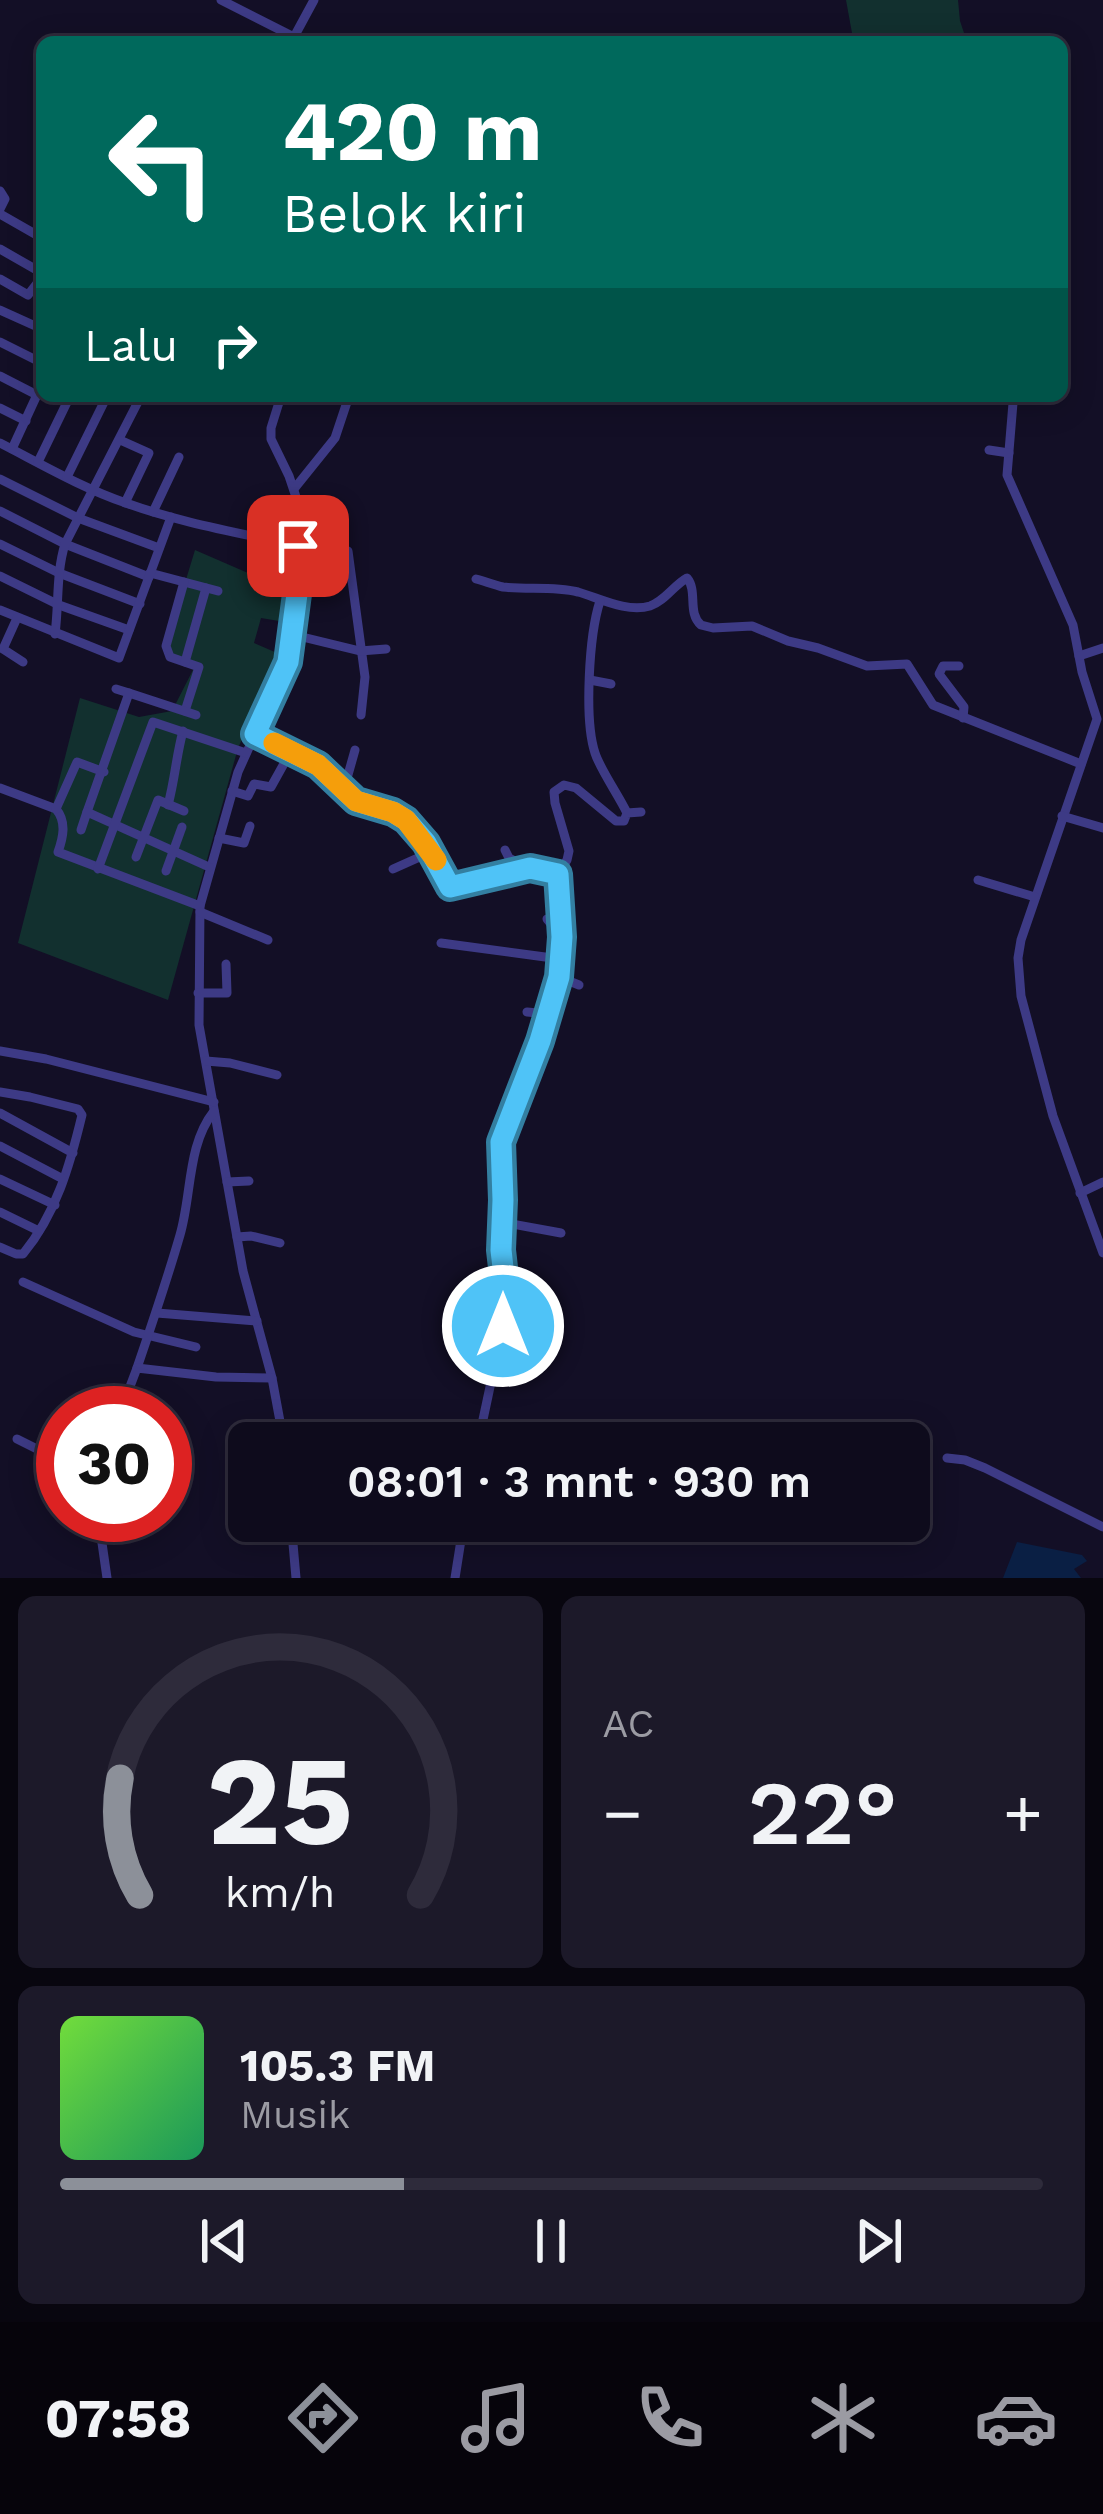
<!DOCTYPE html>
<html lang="id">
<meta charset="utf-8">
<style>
:root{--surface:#0e0b1c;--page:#1c1929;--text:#f1f3f6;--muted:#9b9ba3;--line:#2e2b3b;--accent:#8c9099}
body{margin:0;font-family:"Work Sans",sans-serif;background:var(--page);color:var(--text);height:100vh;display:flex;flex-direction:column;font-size:45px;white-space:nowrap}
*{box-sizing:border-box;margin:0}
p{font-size:39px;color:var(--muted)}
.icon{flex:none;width:66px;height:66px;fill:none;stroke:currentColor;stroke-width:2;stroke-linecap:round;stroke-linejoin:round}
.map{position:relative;height:1578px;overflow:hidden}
.panel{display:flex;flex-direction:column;gap:18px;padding:18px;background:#08060f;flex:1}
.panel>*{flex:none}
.top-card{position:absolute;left:36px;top:36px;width:1032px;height:366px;border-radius:18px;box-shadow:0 6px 30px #0003,0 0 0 3px var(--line);background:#00695c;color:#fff;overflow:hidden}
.speed{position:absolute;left:36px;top:1386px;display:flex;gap:24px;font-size:60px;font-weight:700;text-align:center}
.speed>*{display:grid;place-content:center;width:156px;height:156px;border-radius:50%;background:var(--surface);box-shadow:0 6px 30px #0003,0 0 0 3px var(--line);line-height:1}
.speed .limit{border:18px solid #d22;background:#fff;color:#111}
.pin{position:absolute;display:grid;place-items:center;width:102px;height:102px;color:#fff;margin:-51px;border-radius:24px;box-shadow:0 6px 18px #0006}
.me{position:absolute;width:132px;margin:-66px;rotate:0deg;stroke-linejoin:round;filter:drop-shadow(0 0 9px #0008)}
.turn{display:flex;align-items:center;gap:42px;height:252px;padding:0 48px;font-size:54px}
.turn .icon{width:156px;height:156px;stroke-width:2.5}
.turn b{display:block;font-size:84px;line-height:102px}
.then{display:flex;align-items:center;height:114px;padding:0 48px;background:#0003;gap:24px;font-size:45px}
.big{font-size:90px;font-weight:600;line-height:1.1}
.panel .widget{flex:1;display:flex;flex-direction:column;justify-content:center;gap:18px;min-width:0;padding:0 42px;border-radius:18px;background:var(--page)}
.panel .dial{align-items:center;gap:0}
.dial svg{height:312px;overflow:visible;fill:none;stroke:var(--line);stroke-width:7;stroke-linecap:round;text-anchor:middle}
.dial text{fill:var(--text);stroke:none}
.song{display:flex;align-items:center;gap:36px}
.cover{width:144px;height:144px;border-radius:18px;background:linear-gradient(135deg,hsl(100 70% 55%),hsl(150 70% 35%))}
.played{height:12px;border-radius:6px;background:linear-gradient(90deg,var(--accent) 35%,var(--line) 35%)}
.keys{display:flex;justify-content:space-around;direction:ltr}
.heat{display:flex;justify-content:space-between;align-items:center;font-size:66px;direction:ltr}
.panel .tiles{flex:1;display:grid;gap:18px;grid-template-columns:1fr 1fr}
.widget:last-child{grid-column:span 2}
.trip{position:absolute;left:228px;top:1422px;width:702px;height:120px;border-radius:18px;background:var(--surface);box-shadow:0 6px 30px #0003,0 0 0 3px var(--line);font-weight:600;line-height:120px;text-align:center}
.tabs{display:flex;height:192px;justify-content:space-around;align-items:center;background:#06040b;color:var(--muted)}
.tabs .icon{width:84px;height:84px}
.tabs .active{color:var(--accent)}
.tabs b{font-size:54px;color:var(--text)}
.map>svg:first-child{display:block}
.green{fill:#12302f}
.water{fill:#0a1f44}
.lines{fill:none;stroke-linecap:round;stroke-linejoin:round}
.street{stroke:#3d3a85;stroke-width:9}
.route-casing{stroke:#337fa1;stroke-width:30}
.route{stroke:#4fc3f7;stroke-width:21}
.slow{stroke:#f59e0b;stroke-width:21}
</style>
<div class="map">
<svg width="1103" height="1578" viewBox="0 0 1103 1578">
<rect width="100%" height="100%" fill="#130f26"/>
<g class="green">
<path d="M 846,0 L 958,0 L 960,21 L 967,42 L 857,42 L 852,33 Z"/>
<path d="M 195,550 L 287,590 L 279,621 L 261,618 L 254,643 L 277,653 L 263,695 L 238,748 L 168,1000 L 18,943 L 80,698 L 139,717 L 172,711 L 195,666 L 164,652 Z"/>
</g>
<path class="water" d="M 1017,1542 L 1082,1555 L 1087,1561 L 1074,1569 L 1081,1578 L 1003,1578 Z"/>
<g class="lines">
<g class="street">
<path d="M 221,0 L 294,37 L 292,42"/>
<path d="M 294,37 L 314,0"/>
<path d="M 0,191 L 5,199 L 0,209"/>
<path d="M 0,214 L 42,238"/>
<path d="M 0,249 L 42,273"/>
<path d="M 0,279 L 28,295 L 42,277"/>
<path d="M 0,310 L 42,329"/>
<path d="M 0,342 L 42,363"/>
<path d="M 0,376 L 37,395"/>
<path d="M 281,396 L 271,428 L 271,439 L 289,476 L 296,497 L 299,570 L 296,606 L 288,661 L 238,772 L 200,906 L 199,1025 L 243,1271 L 272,1378 L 284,1443"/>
<path d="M 1011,396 L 1013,403 L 1007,475 L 1073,625 L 1082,672 L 1097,719 L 1021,940 L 1018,958 L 1021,996 L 1053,1116 L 1103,1253"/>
<path d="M 0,408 L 26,421"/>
<path d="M 120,440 L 149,453 L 125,503"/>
<path d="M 0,443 C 41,464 82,488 126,503 C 181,523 241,533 298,546"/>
<path d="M 12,449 L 42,384"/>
<path d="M 989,450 L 1009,453"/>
<path d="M 38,462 L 70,396"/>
<path d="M 67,477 L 107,396"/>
<path d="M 0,479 L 78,518 L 159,548"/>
<path d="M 294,489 L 335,438 L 349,396"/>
<path d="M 0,511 L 65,544 L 149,577"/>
<path d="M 153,512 L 179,457"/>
<path d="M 0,544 L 59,573 L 140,604"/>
<path d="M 348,551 L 365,677 L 361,715"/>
<path d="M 150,573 L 218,591"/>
<path d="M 0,576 L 59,605 L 129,630"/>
<path d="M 476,579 C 484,581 494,585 503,587 C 527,590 553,586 578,592 C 599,598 627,613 650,606 C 665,601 674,585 687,578 C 698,591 687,613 701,625 L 713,628 L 752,626 L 788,641 L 818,648 L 867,666 L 907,664 L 933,705 L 1081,764"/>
<path d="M 184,582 L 166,646 L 170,657 L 199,667 L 185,711"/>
<path d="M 600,601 C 589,635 584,720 595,753 C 600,769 619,796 627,813"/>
<path d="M 0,610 L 119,658 L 171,517"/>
<path d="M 17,618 L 3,649 L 23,662"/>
<path d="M 55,634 C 59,604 56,573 65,544 L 141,396"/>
<path d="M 290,634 L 360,651 L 386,649"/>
<path d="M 1079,656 L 1103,648"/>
<path d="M 185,662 L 206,588"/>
<path d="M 959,666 L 943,666 L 939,674 L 964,707 L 963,718"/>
<path d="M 590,680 L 611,684"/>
<path d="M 129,693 L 196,715"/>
<path d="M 255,734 L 318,765 L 357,802 L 393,812 L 406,820 L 426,843 L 450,887 L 530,869 L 558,874"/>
<path d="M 0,788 L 56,809 C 67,822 63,838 58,852 L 200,906"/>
<path d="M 344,789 L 355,750"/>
<path d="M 232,791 L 248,796 L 254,784 L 271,787 L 291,751"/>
<path d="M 168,805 C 175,779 176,757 183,731"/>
<path d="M 56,809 L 77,762 L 104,772"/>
<path d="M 87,812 L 129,693 L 116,689"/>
<path d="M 1062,816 L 1103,828"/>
<path d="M 81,830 L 87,812 L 209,867"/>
<path d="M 219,838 L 244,843 L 250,826"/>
<path d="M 505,850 L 509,858 L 530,869"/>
<path d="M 136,857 L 158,800 L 184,811"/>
<path d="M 98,869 L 153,722 L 246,753"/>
<path d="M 393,869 L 431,852"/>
<path d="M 166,871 L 182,827"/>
<path d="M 978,880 L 1035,897"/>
<path d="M 200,912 L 268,940"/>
<path d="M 547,919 L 562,937"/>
<path d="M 441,943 L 560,959"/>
<path d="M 559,977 L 579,985"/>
<path d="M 198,993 L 227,993 L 226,964"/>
<path d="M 527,1012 L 549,1014"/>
<path d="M 0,1051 L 46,1059 L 214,1102"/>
<path d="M 206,1061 L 230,1063 L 277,1075"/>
<path d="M 0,1092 L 30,1097 L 78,1109 L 82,1115 C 70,1165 56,1214 23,1254 L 16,1254 L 0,1247"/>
<path d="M 0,1113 L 73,1153"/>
<path d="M 0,1146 L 63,1179"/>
<path d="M 0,1179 L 55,1205"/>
<path d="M 227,1182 L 249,1181"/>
<path d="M 1080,1193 L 1103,1182"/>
<path d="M 0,1212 L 39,1231"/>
<path d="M 501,1222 L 561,1233"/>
<path d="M 237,1237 L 251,1236 L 280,1243"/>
<path d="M 23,1282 L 134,1332 L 196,1347"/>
<path d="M 157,1313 L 257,1321"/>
<path d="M 137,1368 C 152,1324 167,1280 180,1235 C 192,1194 187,1145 214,1111"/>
<path d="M 120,1413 L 137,1368 L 216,1377 L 272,1378"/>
<path d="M 17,1439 L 63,1462"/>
<path d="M 478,1443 L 503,1326 L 506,1295 L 501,1250 L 503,1132 L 540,1041 L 559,977 L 562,937 L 558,874 L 567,860 L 569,851 L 555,803 L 554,792 L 564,785 L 576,788 L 616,821 L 624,821 L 627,813 L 641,812"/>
<path d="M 947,1458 L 965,1460 L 985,1468 L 1103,1527"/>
<path d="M 98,1515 L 107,1578"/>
<path d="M 291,1521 L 296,1578"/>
<path d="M 455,1578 L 464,1521"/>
</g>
</g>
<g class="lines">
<g class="route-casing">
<path id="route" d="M 298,546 L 297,594 L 288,662 L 255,734 L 318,765 L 356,801 L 393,812 L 406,820 L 426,843 L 450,887 L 530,868 L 558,874 L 562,937 L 559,977 L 540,1041 L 501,1142 L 503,1200 L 501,1250 L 506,1294 L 503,1326"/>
</g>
<use href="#route" class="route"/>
<path class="slow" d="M 274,743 L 318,765 L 356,801 L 393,812 L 406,820 L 436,860"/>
</g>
</svg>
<div class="speed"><div class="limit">30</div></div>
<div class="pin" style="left:298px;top:546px;background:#d93025"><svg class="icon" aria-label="arrive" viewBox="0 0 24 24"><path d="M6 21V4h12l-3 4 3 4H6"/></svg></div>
<svg class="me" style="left:503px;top:1326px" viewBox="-20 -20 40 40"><circle r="17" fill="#4fc3f7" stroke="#fff" stroke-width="3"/><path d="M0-11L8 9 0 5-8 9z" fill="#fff"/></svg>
<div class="trip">08:01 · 3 mnt · 930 m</div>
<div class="top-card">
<div class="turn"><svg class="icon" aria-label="left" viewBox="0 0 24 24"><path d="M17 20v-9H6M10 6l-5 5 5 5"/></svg><div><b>420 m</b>Belok kiri</div></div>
<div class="then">Lalu<svg class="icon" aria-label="right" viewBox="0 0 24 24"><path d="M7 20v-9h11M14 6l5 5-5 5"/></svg></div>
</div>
</div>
<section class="panel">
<div class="tiles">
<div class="widget dial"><svg viewBox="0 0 100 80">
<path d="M14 69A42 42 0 1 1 86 69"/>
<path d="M14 69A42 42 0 0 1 9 39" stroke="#8c9099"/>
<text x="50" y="56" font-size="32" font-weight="700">25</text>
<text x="50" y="72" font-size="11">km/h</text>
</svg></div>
<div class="widget"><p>AC</p>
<div class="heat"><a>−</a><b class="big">22°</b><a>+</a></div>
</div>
<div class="widget">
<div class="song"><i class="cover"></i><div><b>105.3 FM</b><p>Musik</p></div></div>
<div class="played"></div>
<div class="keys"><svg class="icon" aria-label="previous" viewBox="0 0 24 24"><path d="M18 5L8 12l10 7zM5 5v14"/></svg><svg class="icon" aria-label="pause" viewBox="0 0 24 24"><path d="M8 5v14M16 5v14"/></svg><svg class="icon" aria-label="next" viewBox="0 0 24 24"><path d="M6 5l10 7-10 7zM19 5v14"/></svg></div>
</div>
</div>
</section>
<nav class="tabs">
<b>07:58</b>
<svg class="icon active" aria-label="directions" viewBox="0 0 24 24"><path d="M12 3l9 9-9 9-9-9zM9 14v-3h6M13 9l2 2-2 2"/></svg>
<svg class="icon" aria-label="music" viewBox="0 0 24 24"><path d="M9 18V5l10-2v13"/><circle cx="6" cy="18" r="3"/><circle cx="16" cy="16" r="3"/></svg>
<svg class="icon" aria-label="phone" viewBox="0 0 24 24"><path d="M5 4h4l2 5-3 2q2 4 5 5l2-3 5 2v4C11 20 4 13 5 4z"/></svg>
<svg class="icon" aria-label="climate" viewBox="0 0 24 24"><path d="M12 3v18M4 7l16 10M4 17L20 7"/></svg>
<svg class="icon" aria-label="car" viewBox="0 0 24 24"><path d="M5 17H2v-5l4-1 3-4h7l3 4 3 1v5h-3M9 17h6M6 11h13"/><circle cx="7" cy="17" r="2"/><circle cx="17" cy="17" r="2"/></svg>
</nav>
